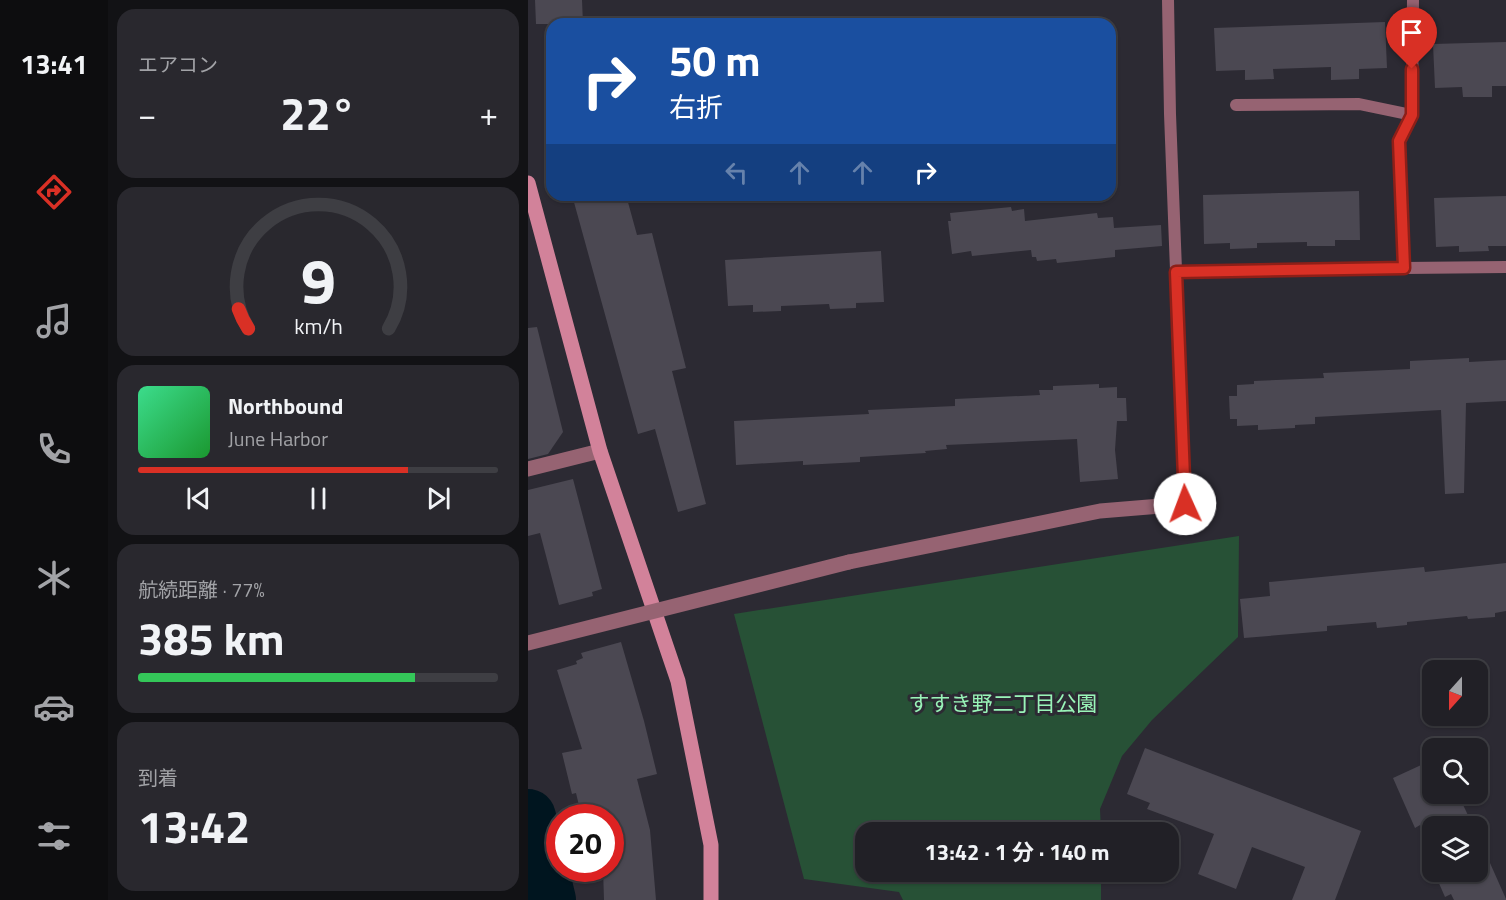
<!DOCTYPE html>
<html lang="ja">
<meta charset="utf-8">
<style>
:root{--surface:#212026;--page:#29282e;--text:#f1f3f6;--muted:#a2a3a7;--line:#3e3e43;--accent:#d93025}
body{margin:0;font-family:"Titillium Web","Noto Sans JP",sans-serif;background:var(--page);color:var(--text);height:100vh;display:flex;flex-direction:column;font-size:22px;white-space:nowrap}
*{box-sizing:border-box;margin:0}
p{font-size:20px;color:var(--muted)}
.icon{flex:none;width:33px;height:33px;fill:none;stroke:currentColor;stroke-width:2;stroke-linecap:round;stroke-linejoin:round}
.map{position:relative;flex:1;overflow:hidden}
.side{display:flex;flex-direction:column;gap:9px;padding:9px;background:#121215;width:420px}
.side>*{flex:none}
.guide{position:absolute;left:18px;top:18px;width:570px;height:183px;border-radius:18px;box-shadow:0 2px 4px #0004,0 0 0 2px var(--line);background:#1a4fa0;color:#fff;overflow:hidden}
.needle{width:39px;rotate:201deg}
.buttons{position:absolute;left:894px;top:660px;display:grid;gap:12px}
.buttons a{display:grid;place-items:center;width:66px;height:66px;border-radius:12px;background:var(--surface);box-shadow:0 2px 4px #0004,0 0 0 2px var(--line);font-size:30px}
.speed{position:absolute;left:18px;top:804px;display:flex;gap:12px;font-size:30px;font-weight:700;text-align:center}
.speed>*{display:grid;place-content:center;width:78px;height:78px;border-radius:50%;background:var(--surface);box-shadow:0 2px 4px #0004,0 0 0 2px var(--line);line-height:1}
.speed .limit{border:9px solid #d22;background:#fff;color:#111}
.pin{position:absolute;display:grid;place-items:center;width:51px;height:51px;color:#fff;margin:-62px -26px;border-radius:50% 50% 50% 0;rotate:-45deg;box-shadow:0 0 6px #0007}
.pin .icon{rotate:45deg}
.me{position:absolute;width:66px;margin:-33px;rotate:358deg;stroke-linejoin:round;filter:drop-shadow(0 0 4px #0008)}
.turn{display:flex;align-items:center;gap:21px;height:126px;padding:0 24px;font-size:27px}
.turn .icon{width:78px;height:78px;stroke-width:2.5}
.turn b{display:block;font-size:42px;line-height:51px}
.lanes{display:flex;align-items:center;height:57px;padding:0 24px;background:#0003;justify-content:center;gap:30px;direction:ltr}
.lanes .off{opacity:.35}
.big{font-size:45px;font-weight:700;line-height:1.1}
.side .card{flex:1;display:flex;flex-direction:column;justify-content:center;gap:9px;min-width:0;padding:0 21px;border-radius:18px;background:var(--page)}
.side .dial{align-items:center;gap:0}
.dial svg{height:156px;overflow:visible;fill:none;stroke:var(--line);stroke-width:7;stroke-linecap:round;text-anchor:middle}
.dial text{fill:var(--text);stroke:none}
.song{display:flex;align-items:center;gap:18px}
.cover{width:72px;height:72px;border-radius:9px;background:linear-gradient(135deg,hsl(150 70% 55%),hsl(130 70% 35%))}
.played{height:6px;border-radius:3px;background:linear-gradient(90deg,var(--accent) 75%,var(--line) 75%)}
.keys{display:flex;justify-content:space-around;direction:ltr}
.heat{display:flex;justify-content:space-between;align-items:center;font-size:33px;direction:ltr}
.charge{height:9px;border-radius:4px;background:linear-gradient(90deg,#34c759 77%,var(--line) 0)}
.trip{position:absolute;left:327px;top:822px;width:324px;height:60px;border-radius:18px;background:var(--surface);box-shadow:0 2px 4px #0004,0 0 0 2px var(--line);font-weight:700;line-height:60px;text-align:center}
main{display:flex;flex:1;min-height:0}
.dock{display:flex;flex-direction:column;width:108px;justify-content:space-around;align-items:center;background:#0d0d0f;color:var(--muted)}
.dock .icon{width:42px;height:42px}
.dock .on{color:var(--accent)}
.dock b{font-size:27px;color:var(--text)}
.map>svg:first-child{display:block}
.green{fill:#275136}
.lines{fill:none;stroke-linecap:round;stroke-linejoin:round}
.river{stroke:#00151f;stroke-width:56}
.building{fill:#4b4852}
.lane{stroke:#966372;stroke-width:12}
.street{stroke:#966372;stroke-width:15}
.secondary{stroke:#d2829a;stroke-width:15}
.street-bridge{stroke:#966372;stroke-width:15}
.route-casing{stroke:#8d1f18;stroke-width:15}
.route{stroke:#d93025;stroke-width:10}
.labels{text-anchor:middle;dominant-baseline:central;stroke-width:6;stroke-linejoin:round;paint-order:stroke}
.park-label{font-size:21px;fill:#99f4b8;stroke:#2c2a33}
</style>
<main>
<nav class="dock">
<b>13:41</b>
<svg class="icon on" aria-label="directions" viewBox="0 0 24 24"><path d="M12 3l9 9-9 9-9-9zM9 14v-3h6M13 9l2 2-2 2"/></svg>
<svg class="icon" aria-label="music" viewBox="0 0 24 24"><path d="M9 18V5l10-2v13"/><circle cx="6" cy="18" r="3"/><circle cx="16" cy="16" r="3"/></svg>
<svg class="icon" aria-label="phone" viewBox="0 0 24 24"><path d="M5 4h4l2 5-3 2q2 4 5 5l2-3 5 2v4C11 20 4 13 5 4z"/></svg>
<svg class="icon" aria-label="climate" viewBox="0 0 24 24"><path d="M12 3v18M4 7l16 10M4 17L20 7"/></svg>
<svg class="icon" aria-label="car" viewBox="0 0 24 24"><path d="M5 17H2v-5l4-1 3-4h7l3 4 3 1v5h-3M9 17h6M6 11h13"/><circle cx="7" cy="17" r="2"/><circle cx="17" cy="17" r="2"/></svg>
<svg class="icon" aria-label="filters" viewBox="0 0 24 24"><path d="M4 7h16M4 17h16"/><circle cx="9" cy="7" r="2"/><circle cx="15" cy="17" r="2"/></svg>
</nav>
<section class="side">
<div class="card"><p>エアコン</p>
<div class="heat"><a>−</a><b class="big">22°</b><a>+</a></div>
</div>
<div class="card dial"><svg viewBox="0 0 100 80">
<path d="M14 69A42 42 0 1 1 86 69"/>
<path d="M14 69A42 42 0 0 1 9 59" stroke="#d93025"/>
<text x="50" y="56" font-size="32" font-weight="700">9</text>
<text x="50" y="72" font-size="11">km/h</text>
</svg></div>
<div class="card">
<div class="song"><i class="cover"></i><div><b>Northbound</b><p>June Harbor</p></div></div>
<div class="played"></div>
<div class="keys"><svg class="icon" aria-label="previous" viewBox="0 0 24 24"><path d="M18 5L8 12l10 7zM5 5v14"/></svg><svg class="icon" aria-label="pause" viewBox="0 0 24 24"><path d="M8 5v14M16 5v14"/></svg><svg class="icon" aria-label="next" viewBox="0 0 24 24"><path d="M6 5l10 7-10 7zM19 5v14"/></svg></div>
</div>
<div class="card"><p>航続距離 · 77%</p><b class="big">385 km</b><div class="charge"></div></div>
<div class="card"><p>到着</p><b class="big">13:42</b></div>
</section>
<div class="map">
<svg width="978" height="900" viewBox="0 0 978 900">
<rect width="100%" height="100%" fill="#2c2a33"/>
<path class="green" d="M 711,536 L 710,637 L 624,720 L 594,756 L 572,809 L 573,832 L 338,832 L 338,872 L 573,872 L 573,900 L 375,900 L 371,892 L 276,879 L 206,614 Z"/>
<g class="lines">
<path class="river" d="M 0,817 L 20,900"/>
</g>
<g class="building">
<path d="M 7,0 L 54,0 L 55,24 L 8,24 Z"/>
<path d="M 857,22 L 859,68 L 831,69 L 831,79 L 803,80 L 803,67 L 745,69 L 746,79 L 717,80 L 717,70 L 688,71 L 686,28 Z"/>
<path d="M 978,42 L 978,86 L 964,86 L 964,97 L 935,97 L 934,87 L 907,88 L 905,44 Z"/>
<path d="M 831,191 L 832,240 L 807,240 L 807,246 L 779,246 L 779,242 L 729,243 L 729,248 L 702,249 L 702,243 L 676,244 L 675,195 Z"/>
<path d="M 44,195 L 98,195 L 109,235 L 124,233 L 158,368 L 144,371 L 178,504 L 150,512 L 127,429 L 110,434 Z"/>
<path d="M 978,196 L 978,246 L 960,246 L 961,251 L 931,252 L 931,246 L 908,247 L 906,198 Z"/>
<path d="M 483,207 L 484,211 L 496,209 L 497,221 L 569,213 L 570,218 L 585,217 L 586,228 L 633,225 L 634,246 L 587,250 L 587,257 L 529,263 L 528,259 L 509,261 L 508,257 L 504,257 L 503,250 L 444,256 L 443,251 L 424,254 L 420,221 L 423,221 L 422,213 Z"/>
<path d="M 353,251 L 356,302 L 328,303 L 328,308 L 302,309 L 301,304 L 253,306 L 253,311 L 225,312 L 225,305 L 200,306 L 197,260 Z"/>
<path d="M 9,327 L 35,432 L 20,454 L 0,459 L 0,328 Z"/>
<path d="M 941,358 L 941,362 L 978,360 L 978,401 L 938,403 L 936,493 L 917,494 L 913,410 L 787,417 L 787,424 L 767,425 L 767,428 L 730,430 L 730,425 L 709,426 L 709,419 L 702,419 L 701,396 L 709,396 L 709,385 L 726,384 L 726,381 L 796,378 L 795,373 L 882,369 L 882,361 Z"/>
<path d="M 571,384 L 571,388 L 589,387 L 589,398 L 598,398 L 599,421 L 589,421 L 587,450 L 590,479 L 552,482 L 549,439 L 418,445 L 419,449 L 397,451 L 398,453 L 332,457 L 332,462 L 275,465 L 275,461 L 208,465 L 206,421 L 341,414 L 340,410 L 427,406 L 427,399 L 512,395 L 511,390 L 525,390 L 525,386 Z"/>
<path d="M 45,479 L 74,589 L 64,592 L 65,596 L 31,605 L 12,533 L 0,536 L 0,490 Z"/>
<path d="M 978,563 L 978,611 L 967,613 L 967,617 L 940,619 L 939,616 L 879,622 L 879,625 L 849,628 L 848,622 L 799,626 L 799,631 L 716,638 L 712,599 L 742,596 L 741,582 L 896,567 L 897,572 Z"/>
<path d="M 93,642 L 116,721 L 129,774 L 109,779 L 122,830 L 128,900 L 76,900 L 75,868 L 82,868 L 82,818 L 54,818 L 48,793 L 44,794 L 34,753 L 54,749 L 29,670 L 49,664 L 48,661 L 55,658 L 53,653 Z"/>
<path d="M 617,748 L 833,831 L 807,900 L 764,900 L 777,867 L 724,847 L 708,889 L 670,874 L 686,834 L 619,809 L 622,803 L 599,794 Z"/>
<path d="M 904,760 L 904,794 L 930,794 L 945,826 L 904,826 L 904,852 L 892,825 L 887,828 L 865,778 Z"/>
<path d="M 950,836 L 978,899 L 978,900 L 926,900 L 923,894 L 917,897 L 906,872 L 950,872 Z"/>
</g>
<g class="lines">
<g class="lane">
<path d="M 640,0 L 642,114 L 657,504"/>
<path d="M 885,0 L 884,115 L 871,141 L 876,268 L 978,267"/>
<path d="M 708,105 L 831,104 L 884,115"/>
<path d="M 648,272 L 876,268"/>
</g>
<g class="street">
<path d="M 0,469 L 72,451"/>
<path d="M 321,562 L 572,511 L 657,504"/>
</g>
<path class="secondary" d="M 0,183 L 72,451 L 150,681 L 183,845 L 183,900"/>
<path class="street-bridge" d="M 0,643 L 321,562"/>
</g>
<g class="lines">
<g class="route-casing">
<path id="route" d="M 657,504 L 648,272 L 876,268 L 871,141 L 884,115 L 884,69"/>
</g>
<use href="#route" class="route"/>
</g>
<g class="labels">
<g class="park-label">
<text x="475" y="703">すすき野二丁目公園</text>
</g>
</g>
</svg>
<div class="buttons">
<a><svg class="needle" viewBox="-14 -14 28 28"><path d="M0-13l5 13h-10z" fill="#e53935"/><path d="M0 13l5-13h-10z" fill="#a2a3a7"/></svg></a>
<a><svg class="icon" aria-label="search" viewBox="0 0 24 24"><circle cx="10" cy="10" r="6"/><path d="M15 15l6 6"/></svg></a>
<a><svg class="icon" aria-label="layers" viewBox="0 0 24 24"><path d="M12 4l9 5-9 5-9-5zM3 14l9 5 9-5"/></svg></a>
</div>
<div class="speed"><div class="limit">20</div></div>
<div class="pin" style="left:884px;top:69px;background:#d93025"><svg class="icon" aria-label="arrive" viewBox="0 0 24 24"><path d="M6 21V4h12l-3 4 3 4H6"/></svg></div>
<svg class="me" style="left:657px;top:504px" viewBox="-20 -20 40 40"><circle r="19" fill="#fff"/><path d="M0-13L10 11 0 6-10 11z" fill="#d93025"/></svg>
<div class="trip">13:42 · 1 分 · 140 m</div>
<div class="guide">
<div class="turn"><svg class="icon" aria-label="right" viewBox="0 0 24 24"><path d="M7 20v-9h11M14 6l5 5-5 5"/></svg><div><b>50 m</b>右折</div></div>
<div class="lanes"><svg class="icon off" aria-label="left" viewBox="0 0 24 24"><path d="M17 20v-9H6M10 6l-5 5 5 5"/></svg><svg class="icon off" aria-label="ahead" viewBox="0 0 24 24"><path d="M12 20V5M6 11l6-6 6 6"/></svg><svg class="icon off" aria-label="ahead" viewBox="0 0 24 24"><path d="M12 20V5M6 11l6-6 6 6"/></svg><svg class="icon" aria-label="right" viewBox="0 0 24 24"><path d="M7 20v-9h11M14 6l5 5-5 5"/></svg></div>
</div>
</div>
</main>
